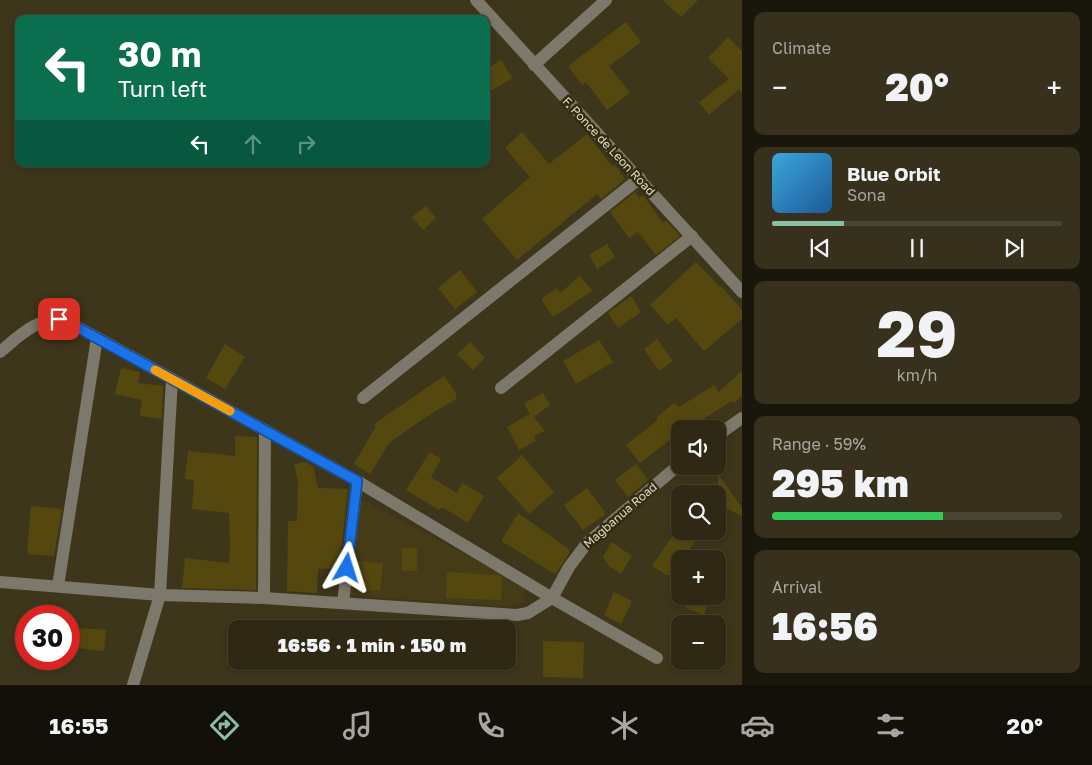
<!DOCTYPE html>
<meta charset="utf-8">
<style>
:root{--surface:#2e2814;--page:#36301d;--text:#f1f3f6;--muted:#a7a6a0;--line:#494434;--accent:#8abfa5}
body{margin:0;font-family:"Golos Text",sans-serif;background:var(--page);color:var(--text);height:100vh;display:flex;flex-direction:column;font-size:19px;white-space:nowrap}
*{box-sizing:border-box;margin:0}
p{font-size:16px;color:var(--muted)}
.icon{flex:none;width:28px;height:28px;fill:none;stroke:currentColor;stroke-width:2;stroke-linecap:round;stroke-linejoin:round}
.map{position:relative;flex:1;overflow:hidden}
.details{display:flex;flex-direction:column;gap:12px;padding:12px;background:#19160b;width:350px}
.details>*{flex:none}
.banner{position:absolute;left:15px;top:15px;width:475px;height:152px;border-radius:10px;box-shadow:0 2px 8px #0003,0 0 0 1px var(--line);background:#0b6e4f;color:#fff;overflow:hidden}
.buttons{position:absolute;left:671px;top:420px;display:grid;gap:10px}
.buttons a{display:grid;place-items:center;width:55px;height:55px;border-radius:10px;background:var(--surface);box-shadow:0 2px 8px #0003,0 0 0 1px var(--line);font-size:25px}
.speed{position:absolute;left:15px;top:605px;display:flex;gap:10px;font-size:25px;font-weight:700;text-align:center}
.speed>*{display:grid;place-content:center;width:65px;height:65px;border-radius:50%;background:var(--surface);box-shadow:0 2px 8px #0003,0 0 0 1px var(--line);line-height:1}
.speed .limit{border:8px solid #d22;background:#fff;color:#111}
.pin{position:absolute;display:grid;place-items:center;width:42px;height:42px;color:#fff;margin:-21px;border-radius:10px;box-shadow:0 2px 8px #0006}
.me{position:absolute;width:55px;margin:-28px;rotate:6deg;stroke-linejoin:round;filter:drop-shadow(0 0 4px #0008)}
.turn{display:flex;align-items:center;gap:18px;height:105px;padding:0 20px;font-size:22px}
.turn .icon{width:65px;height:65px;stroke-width:2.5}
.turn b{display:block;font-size:35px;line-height:42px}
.lanes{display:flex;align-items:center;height:48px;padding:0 20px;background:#0003;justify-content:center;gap:25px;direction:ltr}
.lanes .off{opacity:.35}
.big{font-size:38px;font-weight:800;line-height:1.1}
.details .widget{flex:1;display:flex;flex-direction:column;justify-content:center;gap:8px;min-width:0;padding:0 18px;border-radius:10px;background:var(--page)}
.details .dial{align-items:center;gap:0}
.dial b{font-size:65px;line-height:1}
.song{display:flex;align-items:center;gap:15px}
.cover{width:60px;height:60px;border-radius:8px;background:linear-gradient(135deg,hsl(200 70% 55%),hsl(210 70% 35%))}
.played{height:5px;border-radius:2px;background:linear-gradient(90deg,var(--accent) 25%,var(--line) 25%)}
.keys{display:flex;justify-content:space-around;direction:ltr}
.heat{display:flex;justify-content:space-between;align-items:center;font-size:28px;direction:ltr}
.charge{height:8px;border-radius:4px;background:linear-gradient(90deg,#34c759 59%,var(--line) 0)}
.trip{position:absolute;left:228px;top:620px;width:288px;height:50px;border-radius:10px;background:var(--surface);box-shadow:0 2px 8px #0003,0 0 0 1px var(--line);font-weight:800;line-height:50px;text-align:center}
.dock{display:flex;height:80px;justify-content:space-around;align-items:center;background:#121008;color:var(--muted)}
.dock .icon{width:35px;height:35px}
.dock .current{color:var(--accent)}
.dock b{font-size:22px;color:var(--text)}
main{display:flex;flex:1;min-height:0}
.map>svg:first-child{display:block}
.built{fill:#453b17}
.building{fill:#55480f}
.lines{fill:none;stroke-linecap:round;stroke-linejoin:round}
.minor{stroke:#7c786b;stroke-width:12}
.route-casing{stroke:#114b97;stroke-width:12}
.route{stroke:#1a73e8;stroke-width:9}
.slow{stroke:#f59e0b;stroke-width:9}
.labels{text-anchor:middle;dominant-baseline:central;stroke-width:5;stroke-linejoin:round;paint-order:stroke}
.street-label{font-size:12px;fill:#dfdbcb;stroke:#332c10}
</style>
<main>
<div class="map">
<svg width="742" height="685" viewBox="0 0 742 685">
<rect width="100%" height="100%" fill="#3e361a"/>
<path class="built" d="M 361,499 L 527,587 L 523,602 L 509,607 L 349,595 Z"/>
<g class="building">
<path d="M 663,0 L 698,0 L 681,17 Z"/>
<path d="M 626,22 L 641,42 L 609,66 L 630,93 L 607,110 L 586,82 L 582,85 L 568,66 Z"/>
<path d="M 728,37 L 742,51 L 742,92 L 739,89 L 709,115 L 699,102 L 729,79 L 708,58 Z"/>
<path d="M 501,60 L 512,78 L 486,94 L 486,69 Z"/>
<path d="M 522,132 L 549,164 L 587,134 L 612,166 L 615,165 L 625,179 L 601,199 L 597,194 L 517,260 L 482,219 L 530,177 L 505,148 Z"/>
<path d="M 635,192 L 639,198 L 643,195 L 663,223 L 666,221 L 680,236 L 656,255 L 638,232 L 629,238 L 610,212 Z"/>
<path d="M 426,206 L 436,218 L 423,230 L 412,217 Z"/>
<path d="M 607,244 L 615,257 L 597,269 L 589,255 Z"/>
<path d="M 696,262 L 720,287 L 721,286 L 742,310 L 742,319 L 704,351 L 676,318 L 668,325 L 650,305 Z"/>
<path d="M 460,270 L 477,292 L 455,309 L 438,288 Z"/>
<path d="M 580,276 L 592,291 L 553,317 L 541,299 L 557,288 L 560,293 Z"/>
<path d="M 631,296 L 641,312 L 618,328 L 608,313 Z"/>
<path d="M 657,339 L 673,361 L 659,371 L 644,349 Z"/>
<path d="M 599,340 L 613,362 L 576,384 L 563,361 Z"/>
<path d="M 470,342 L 485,358 L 473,370 L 457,354 Z"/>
<path d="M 225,344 L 245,357 L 225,389 L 206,378 Z"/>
<path d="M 121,368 L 140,372 L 138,383 L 163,386 L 162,419 L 140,416 L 142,400 L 115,394 Z"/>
<path d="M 742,371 L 742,395 L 734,403 L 732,401 L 687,429 L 680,429 L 680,432 L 640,463 L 626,445 L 658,420 L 656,418 L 674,403 L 679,407 L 714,385 L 719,392 Z"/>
<path d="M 444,376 L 456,393 L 456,399 L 423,419 L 389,443 L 370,474 L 354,464 L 376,426 L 374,424 Z"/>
<path d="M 543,393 L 550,405 L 534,417 L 545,431 L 534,436 L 536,441 L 519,450 L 507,427 L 530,414 L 524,403 Z"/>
<path d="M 235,436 L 257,437 L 256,590 L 182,588 L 185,558 L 229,563 L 230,546 L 229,513 L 192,509 L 194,480 L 185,479 L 188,451 L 235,456 Z"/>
<path d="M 430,452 L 441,459 L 431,477 L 457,493 L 462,483 L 484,496 L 468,523 L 442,507 L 439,510 L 406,490 Z"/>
<path d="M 522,455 L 554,492 L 529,514 L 497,478 Z"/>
<path d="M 305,462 L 313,466 L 318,488 L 348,489 L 339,568 L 318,569 L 317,593 L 287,591 L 288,521 L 297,521 L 298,482 L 294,464 Z"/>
<path d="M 636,464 L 648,480 L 628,497 L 615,480 Z"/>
<path d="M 718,474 L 742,508 L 742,516 L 718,504 Z"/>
<path d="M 587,488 L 606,514 L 583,530 L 564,505 Z"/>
<path d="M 31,506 L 62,509 L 54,556 L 27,554 Z"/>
<path d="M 518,513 L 569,549 L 569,554 L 555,574 L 501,541 Z"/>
<path d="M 676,531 L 702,531 L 683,559 L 680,559 L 680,563 L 672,575 L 666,575 L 652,566 Z"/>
<path d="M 612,542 L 632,556 L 621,574 L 609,566 L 603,557 Z"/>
<rect x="402" y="548" width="15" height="23"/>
<path d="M 356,561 L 383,563 L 380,591 L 353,588 Z"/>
<path d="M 447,572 L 498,575 L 502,577 L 501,600 L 446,598 Z"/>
<path d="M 614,592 L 632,601 L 621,624 L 604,615 Z"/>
<path d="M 690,596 L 711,596 L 704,615 L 686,608 Z"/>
<path d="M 79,628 L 106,630 L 104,651 L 77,648 Z"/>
<path d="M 543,641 L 584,642 L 583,678 L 543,677 Z"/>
</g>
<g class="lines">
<g class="minor">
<path d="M 476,0 L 742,292"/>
<path d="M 534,65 L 606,0"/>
<path d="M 0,352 C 18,337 38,316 65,320 L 357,481 L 552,598 L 657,658"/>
<path d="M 501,388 L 692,236"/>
<path d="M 363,398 L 640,178"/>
<path d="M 718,435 L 742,418"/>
<path d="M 0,582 L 160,595 L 264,598 L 517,615 L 528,613 L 552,598 L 569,567 L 587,543 L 680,464"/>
<path d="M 58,586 L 97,338"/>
<path d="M 264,598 L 265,430"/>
<path d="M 343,603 L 357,481"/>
<path d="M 133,685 L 160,595 L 172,379"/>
</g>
</g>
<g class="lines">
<g class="route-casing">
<path id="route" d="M 59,319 L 64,320 L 357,481 L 347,568"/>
</g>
<use href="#route" class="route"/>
<path class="slow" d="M 155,370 L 230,411"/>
</g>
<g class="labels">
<g class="street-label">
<text transform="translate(609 146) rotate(47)">F. Ponce de Leon Road</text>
<text transform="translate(620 515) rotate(-41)">Magbanua Road</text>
</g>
</g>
</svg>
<div class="buttons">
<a><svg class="icon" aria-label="sound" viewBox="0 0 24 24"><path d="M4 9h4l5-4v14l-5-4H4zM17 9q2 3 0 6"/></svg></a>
<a><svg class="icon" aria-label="search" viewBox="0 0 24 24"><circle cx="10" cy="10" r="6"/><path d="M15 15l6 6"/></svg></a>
<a>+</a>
<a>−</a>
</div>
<div class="speed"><div class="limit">30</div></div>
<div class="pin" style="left:59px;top:319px;background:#d93025"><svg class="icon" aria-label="arrive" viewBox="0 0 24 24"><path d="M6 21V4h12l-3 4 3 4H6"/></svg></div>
<svg class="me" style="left:347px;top:568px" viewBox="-20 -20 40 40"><path d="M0-17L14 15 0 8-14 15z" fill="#1a73e8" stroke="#fff" stroke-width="4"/></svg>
<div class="trip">16:56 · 1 min · 150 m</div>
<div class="banner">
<div class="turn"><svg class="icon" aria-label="left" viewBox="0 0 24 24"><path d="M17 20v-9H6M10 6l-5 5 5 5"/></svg><div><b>30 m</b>Turn left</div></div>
<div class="lanes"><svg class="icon" aria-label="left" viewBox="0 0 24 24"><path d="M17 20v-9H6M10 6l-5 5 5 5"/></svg><svg class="icon off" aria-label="ahead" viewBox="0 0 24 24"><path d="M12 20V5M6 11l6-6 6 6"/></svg><svg class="icon off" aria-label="right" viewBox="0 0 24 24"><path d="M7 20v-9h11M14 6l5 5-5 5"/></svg></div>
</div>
</div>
<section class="details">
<div class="widget"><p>Climate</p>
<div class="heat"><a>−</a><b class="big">20°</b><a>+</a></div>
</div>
<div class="widget">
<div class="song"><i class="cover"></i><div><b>Blue Orbit</b><p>Sona</p></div></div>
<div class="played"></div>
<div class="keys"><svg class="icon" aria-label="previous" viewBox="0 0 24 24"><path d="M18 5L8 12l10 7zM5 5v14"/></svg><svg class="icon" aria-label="pause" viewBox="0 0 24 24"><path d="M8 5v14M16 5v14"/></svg><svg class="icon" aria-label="next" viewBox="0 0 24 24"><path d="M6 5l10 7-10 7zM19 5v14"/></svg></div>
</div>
<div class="widget dial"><b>29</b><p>km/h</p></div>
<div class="widget"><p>Range · 59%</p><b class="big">295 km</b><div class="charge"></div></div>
<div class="widget"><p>Arrival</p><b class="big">16:56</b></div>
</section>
</main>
<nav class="dock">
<b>16:55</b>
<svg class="icon current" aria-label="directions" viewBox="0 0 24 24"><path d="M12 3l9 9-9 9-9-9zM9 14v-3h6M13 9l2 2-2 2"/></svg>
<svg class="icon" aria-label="music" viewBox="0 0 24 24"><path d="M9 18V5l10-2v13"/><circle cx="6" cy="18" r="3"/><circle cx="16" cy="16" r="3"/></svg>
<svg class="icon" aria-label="phone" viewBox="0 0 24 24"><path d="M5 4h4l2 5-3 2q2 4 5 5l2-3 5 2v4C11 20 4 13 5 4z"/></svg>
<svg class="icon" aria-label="climate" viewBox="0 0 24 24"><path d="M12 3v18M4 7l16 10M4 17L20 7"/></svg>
<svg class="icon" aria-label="car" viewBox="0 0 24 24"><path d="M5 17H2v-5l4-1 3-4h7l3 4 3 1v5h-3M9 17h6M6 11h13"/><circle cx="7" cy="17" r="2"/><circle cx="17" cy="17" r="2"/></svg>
<svg class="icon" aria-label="filters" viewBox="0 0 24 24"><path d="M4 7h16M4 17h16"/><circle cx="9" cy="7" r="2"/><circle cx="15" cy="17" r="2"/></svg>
<b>20°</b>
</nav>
